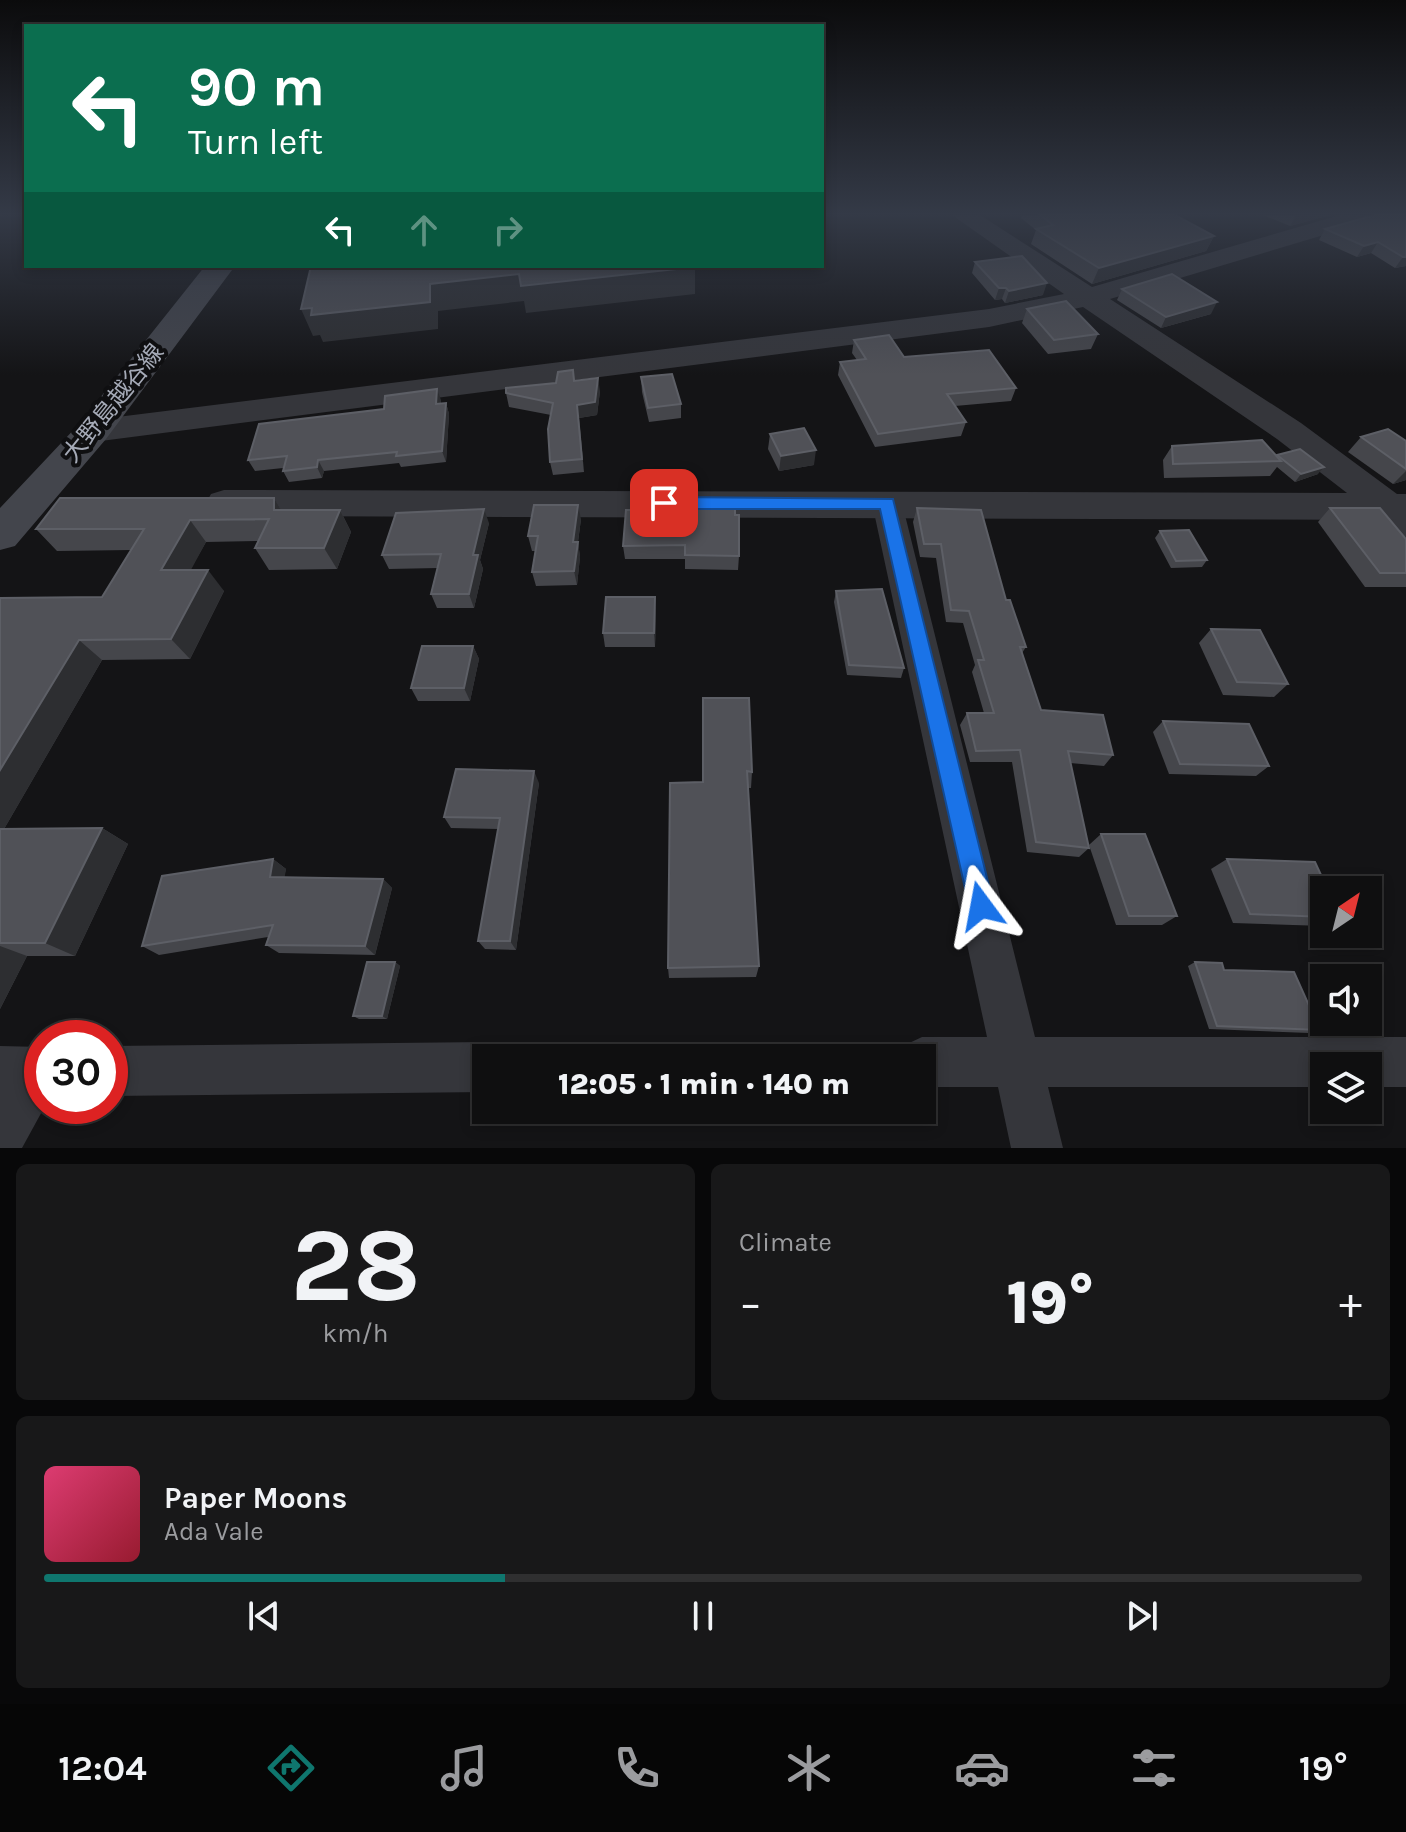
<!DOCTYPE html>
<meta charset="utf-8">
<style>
:root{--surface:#0f0f10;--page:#181819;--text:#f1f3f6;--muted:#9b9c9f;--line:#2f2f30;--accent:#0f766e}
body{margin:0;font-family:Karla,"Noto Sans JP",sans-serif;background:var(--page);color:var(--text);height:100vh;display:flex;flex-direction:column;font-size:30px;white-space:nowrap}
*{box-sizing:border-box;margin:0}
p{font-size:26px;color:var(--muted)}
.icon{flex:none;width:44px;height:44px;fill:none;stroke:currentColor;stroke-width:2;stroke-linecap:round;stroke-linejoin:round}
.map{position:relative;height:1148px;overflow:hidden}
.sheet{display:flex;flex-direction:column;gap:16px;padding:16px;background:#080809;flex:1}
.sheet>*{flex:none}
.hud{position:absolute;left:24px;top:24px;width:800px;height:244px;border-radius:0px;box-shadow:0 4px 12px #0003,0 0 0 2px var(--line);background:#0b6e4f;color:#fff;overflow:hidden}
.needle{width:52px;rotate:35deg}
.fabs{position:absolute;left:1310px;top:876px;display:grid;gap:16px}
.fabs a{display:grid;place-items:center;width:72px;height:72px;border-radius:0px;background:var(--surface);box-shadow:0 4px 12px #0003,0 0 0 2px var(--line);font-size:40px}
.speed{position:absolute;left:24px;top:1020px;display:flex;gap:16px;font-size:40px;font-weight:700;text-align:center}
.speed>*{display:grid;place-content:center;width:104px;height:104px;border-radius:50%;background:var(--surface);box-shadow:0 4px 12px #0003,0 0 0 2px var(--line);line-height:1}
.speed .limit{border:12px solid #d22;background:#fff;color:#111}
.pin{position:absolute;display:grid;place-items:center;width:68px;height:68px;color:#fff;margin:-34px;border-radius:16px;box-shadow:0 4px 12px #0006}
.me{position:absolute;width:88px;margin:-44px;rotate:347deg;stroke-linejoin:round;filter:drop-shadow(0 0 6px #0008)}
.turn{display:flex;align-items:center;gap:28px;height:168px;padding:0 32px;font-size:36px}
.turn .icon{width:104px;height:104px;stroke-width:2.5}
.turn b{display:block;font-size:56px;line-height:68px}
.lanes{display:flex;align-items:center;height:76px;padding:0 32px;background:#0003;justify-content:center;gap:40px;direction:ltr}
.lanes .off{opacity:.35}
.big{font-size:60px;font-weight:800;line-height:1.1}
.sheet .tile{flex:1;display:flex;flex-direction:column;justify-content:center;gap:12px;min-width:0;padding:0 28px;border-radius:12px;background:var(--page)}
.sheet .dial{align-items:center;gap:0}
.dial b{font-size:104px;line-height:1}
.song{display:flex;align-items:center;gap:24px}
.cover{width:96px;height:96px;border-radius:12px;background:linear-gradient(135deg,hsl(340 70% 55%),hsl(350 70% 35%))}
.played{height:8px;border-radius:4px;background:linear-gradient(90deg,var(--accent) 35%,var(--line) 35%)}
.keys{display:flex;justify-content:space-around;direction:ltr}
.heat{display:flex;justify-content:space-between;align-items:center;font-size:44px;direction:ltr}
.sheet .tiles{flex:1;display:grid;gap:16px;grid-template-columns:1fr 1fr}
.tile:last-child{grid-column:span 2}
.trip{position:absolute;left:472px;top:1044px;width:464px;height:80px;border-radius:0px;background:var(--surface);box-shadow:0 4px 12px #0003,0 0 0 2px var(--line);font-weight:800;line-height:80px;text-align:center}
.dock{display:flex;height:128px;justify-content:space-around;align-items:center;background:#060606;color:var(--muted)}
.dock .icon{width:56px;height:56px}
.dock .on{color:var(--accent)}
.dock b{font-size:36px;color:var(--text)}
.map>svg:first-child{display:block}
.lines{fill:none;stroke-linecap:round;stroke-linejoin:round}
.minor{fill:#35363b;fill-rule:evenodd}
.tertiary{fill:#35363b;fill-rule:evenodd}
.secondary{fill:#43454c;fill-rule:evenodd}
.wall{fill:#45464b}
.shaded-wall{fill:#2d2e31}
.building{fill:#505157;stroke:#5d5f66;stroke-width:2}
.route{fill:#1a73e8;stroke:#114b97;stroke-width:2}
.labels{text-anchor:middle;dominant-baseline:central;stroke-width:8;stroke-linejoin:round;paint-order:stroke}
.street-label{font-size:24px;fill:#a5aab7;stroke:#0f0f11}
</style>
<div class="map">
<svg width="1406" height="1148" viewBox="0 0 1406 1148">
<rect width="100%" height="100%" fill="#141416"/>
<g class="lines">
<g class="minor">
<path d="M 887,493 L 897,496 L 902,503 L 1035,1037 L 1406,1037 L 1406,1087 L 1368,1087 L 1368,1066 L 1324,1066 L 1324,1087 L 1048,1087 L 1063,1148 L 1011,1148 L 998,1087 L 922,1087 L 922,1058 L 899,1058 L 905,1045 L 922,1037 L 987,1037 L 872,503 L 877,496 Z"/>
<path d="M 1391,497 L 1406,506 L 1406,537 L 1395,534 L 1376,508 L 1381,501 Z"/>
<path d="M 486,1042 L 503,1050 L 507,1058 L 486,1058 L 486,1092 L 110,1096 L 110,1046 Z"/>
<path d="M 0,1046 L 42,1047 L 42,1106 L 45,1106 L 22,1148 L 0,1148 Z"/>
</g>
<path class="tertiary" d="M 952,215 L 980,215 L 1092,287 L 1340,215 L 1377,215 L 1374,220 L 1110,299 L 1301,423 L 1397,494 L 1406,494 L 1406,520 L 224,516 L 211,512 L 206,503 L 211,494 L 224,490 L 1347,493 L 1277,439 L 1083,307 L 989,327 L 93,442 L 81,439 L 76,431 L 81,423 L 93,420 L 989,309 L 1064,294 Z"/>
<path class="secondary" d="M 205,266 L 235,266 L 106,439 L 15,546 L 0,550 L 0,508 L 80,423 Z"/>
</g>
<g class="wall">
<path d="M 1022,215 L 1175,215 L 1214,236 L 1206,251 L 1092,284 L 1031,244 L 1036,230 L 1021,218 Z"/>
<path d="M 1263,215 L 1330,215 L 1290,226 Z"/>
<path d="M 1406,215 L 1406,266 L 1395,268 L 1371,253 L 1357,257 L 1319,240 L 1325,229 Z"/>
<path d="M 975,262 L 1043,295 L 1005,303 L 1002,299 L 995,300 L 972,273 Z"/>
<path d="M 1122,289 L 1211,314 L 1161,328 L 1117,300 Z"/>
<path d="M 1027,309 L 1098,334 L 1091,349 L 1048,354 L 1022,323 Z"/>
<path d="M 854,340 L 904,357 L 1016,388 L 1011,401 L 955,406 L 966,422 L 961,436 L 875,447 L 838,375 L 840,362 L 857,360 L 852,353 Z"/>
<path d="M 573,370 L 575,380 L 600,391 L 597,415 L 579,418 L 584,472 L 553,475 L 550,462 L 551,415 L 509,407 L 506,393 L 556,383 Z"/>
<path d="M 641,377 L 681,404 L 681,418 L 649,422 L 642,392 Z"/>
<path d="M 441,400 L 441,403 L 446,403 L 449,414 L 446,462 L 401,467 L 399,463 L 324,471 L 322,478 L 289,482 L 283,471 L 283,468 L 255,471 L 248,460 L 384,409 Z"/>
<path d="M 770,434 L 814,465 L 779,471 L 768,449 Z"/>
<path d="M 1361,437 L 1406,441 L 1406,480 L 1393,484 L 1348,452 Z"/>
<path d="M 1172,446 L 1276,456 L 1318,474 L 1295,482 L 1277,467 L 1270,476 L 1164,478 L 1163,460 Z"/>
<path d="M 274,498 L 281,510 L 340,510 L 351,532 L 337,569 L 269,570 L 255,548 L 258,541 L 206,542 L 190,570 L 224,591 L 190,659 L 102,660 L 4,829 L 102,828 L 128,844 L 75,956 L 27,956 L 0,1009 L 0,598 L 102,597 L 131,550 L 57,551 L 36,529 Z"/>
<path d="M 917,508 L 1006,600 L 1026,647 L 1022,653 L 1041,710 L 1113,755 L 1104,766 L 1070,763 L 1089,848 L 1079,857 L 1027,852 L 1012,762 L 970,762 L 960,725 L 967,713 L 984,713 L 972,672 L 975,665 L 963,623 L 946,622 L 936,558 L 920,557 L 913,522 Z"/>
<path d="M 1330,508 L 1406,539 L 1406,587 L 1365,587 L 1318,522 Z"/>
<path d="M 735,515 L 739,556 L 738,570 L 685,569 L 685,559 L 625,559 L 623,546 Z"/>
<path d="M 581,519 L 578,542 L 580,557 L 577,585 L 536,586 L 532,572 L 536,551 L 532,551 L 528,536 Z"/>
<path d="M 489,523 L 480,560 L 483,569 L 474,608 L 437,608 L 431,594 L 438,568 L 389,569 L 382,555 Z"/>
<path d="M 1160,531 L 1207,560 L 1202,567 L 1171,568 L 1155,538 Z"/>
<path d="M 836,591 L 904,668 L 901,678 L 847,675 L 834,602 Z"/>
<path d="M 656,611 L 655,647 L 605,647 L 603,633 Z"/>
<path d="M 1211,629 L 1288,684 L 1274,697 L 1223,695 L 1199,643 Z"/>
<path d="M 473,646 L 479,659 L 470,701 L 418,701 L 411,688 Z"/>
<path d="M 703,698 L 752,772 L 751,788 L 748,788 L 759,966 L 756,977 L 669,978 L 668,968 L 703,782 Z"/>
<path d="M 1163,721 L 1269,766 L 1256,776 L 1169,774 L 1153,732 Z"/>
<path d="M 539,783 L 516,950 L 485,949 L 478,941 L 498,829 L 451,828 L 444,817 Z"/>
<path d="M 1101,834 L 1177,916 L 1162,925 L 1116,925 L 1089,845 Z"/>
<path d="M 273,859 L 286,869 L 284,877 L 383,879 L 392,888 L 375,955 L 279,953 L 266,945 L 268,937 L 159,955 L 142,946 Z"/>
<path d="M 1227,859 L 1324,890 L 1324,926 L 1233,923 L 1211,869 Z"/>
<path d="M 395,962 L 400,966 L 387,1019 L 359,1019 L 353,1016 Z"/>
<path d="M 1195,962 L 1224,970 L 1320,1030 L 1309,1033 L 1209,1029 L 1188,966 Z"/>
</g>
<g class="shaded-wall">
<path d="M 1301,215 L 1330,215 L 1290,226 L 1296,216 Z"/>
<path d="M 1214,236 L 1206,251 L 1092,284 L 1099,268 Z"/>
<path d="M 1378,242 L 1371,253 L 1357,257 L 1364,246 Z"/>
<path d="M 1403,257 L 1406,257 L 1406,266 L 1395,268 Z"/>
<path d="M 695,267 L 695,294 L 526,313 L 524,301 L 438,311 L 438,329 L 323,342 L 320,335 L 313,336 L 301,309 L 430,284 L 519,274 Z"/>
<path d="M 1047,283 L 1043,295 L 1005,303 L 1009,291 Z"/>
<path d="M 999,288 L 1006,288 L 1002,299 L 995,300 Z"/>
<path d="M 1217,302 L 1211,314 L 1161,328 L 1166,317 Z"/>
<path d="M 598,378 L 600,391 L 597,415 L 579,418 L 584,472 L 577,405 Z"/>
<path d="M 437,389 L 441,400 L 440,415 L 436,404 Z"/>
<path d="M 446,403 L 449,414 L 446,462 L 442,451 Z"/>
<path d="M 816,450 L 814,465 L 779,471 L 781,456 Z"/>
<path d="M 318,460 L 324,471 L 322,478 L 317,467 Z"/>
<path d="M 1324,467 L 1318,474 L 1295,482 L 1301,474 Z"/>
<path d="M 1406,471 L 1406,480 L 1393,484 Z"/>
<path d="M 274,498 L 287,520 L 274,510 Z"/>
<path d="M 578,505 L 581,519 L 578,542 L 580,557 L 577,585 L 574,571 L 573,542 Z"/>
<path d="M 484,509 L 489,523 L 480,560 L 483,569 L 474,608 L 469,594 L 473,555 Z"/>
<path d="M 340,510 L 351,532 L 337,569 L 324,548 Z"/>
<path d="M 190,520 L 206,542 L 179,592 L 161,570 Z"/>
<path d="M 208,570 L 224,591 L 190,659 L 171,639 Z"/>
<path d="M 655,597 L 656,611 L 655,647 L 654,633 Z"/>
<path d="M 79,640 L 102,660 L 0,836 L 0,770 Z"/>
<path d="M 473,646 L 479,659 L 470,701 L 464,688 Z"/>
<path d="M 534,771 L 539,783 L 516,950 L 510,941 Z"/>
<path d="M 102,828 L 128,844 L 75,956 L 45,943 Z"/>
<path d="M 273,859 L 286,869 L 283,887 L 270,877 Z"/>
<path d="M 383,879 L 392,888 L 375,955 L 365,946 Z"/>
<path d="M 0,946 L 27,956 L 0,1009 Z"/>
<path d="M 395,962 L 400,966 L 387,1019 L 382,1016 Z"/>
</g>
<g class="building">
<path d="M 1040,215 L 1175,215 L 1214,236 L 1099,268 L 1036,229 L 1053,225 Z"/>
<path d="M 1375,215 L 1406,215 L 1406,257 L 1403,257 L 1378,242 L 1364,246 L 1325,229 Z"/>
<path d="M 1022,256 L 1047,283 L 1009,291 L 1006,288 L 999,288 L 975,262 Z"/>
<path d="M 311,266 L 694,266 L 695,267 L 521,286 L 519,274 L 430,284 L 430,302 L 311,315 L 312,308 L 301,309 Z"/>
<path d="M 1172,274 L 1217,302 L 1166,317 L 1122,289 Z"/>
<path d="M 1066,301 L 1098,334 L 1054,340 L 1027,309 Z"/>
<path d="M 889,335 L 904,357 L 989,350 L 1016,388 L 947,394 L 966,422 L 878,434 L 840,362 L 866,359 L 854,340 Z"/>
<path d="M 573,370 L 574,381 L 598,378 L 595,402 L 577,405 L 582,459 L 550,462 L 548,429 L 553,403 L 506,393 L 506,388 L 556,383 L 558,372 Z"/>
<path d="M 672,374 L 681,404 L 648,408 L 641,377 Z"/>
<path d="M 437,389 L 436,404 L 446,403 L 442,451 L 396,456 L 397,452 L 318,460 L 317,467 L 283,471 L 287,456 L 248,460 L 259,424 L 384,409 L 385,396 Z"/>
<path d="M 804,428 L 816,450 L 781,456 L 770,434 Z"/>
<path d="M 1388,429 L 1406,441 L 1406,469 L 1361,437 Z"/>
<path d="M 1262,440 L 1281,461 L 1173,464 L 1172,446 Z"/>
<path d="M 1300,449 L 1324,467 L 1301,474 L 1277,455 Z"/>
<path d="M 60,498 L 274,498 L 274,510 L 340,510 L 324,548 L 255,548 L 269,519 L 190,520 L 161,570 L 208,570 L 171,639 L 79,640 L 0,770 L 0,598 L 102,597 L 144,529 L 36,529 Z"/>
<path d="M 534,505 L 578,505 L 573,542 L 578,542 L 574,571 L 532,572 L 538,536 L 528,536 Z"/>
<path d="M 691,505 L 735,505 L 735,515 L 739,515 L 739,556 L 685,555 L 685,545 L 623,546 L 626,510 L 691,510 Z"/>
<path d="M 917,508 L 981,510 L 1006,600 L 1010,600 L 1026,647 L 1020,647 L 1041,710 L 1103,715 L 1113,755 L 1068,751 L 1089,848 L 1036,842 L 1020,750 L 976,751 L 967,713 L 994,713 L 978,660 L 984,660 L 969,611 L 951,610 L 941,544 L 924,544 Z"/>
<path d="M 1330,508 L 1380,508 L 1406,539 L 1406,573 L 1380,573 Z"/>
<path d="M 484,509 L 473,555 L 478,555 L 469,594 L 431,594 L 441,554 L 382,555 L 396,513 Z"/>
<path d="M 1189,530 L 1207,560 L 1176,561 L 1160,531 Z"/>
<path d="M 882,589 L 904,668 L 849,665 L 836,591 Z"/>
<path d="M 606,597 L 655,597 L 654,633 L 603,633 Z"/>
<path d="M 1211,629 L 1260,630 L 1288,684 L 1237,682 Z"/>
<path d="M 422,646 L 473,646 L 464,688 L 411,688 Z"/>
<path d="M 703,698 L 749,698 L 752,772 L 747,771 L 759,966 L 668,968 L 670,783 L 703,782 Z"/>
<path d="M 1163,721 L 1249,724 L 1269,766 L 1180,764 Z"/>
<path d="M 456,769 L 534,771 L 510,941 L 478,941 L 500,818 L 444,817 Z"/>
<path d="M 102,828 L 45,943 L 0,943 L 0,829 Z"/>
<path d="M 1101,834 L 1145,834 L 1177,916 L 1129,916 Z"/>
<path d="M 273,859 L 270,877 L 383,879 L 365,946 L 266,945 L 273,925 L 142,946 L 162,876 Z"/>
<path d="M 1227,859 L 1315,862 L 1328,890 L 1324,890 L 1324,917 L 1250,914 Z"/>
<path d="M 367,962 L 395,962 L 382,1016 L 353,1016 Z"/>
<path d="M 1195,962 L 1222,963 L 1224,970 L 1294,972 L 1320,1030 L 1217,1026 Z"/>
</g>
<linearGradient id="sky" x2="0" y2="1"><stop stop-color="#0b0b0c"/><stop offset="0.57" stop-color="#343a47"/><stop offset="1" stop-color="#343a47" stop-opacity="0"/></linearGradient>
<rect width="1406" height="375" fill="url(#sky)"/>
<path class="route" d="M 664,497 L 893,499 L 994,906 L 990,915 L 981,918 L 973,915 L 969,906 L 880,509 L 664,509 L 655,503 Z"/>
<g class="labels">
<g class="street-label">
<text transform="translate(113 403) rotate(-51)">大野島越谷線</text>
</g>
</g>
</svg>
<div class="fabs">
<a><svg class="needle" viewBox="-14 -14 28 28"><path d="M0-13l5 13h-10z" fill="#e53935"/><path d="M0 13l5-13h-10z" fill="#9b9c9f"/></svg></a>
<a><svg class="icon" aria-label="sound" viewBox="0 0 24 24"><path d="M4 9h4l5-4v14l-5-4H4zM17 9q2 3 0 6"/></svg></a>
<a><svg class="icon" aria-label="layers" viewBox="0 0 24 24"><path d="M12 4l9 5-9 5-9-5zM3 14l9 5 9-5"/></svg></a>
</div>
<div class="speed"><div class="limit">30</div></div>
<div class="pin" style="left:664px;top:503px;background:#d93025"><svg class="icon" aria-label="arrive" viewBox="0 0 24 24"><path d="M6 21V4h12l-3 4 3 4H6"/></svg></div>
<svg class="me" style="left:981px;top:906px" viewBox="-20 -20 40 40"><path d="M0-17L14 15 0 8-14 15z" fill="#1a73e8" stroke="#fff" stroke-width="4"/></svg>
<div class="trip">12:05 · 1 min · 140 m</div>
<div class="hud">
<div class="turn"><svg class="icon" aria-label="left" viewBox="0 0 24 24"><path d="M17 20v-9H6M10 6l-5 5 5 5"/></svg><div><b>90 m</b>Turn left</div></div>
<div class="lanes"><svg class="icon" aria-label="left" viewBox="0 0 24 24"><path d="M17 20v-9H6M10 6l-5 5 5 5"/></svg><svg class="icon off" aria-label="ahead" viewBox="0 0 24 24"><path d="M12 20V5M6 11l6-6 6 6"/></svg><svg class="icon off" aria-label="right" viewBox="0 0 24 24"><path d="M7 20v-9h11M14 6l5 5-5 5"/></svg></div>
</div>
</div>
<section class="sheet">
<div class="tiles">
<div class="tile dial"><b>28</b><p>km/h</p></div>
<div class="tile"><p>Climate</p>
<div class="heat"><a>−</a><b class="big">19°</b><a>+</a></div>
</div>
<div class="tile">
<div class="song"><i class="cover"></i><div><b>Paper Moons</b><p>Ada Vale</p></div></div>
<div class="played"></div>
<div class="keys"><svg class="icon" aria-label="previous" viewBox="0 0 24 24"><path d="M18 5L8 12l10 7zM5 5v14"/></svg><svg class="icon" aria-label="pause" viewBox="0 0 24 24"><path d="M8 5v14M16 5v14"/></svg><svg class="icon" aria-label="next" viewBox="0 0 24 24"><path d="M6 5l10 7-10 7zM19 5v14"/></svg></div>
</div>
</div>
</section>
<nav class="dock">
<b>12:04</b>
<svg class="icon on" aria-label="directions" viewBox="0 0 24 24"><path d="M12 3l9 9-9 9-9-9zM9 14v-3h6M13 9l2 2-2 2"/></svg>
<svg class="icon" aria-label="music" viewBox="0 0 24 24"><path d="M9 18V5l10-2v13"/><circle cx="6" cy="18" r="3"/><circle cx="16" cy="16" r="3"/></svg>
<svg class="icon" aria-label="phone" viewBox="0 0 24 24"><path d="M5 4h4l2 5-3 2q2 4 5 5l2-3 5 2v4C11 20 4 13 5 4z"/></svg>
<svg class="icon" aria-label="climate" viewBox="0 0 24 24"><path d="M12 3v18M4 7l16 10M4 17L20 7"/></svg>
<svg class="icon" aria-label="car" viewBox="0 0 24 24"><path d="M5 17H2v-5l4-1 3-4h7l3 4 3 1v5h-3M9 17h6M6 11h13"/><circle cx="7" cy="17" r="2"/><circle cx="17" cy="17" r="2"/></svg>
<svg class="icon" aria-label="filters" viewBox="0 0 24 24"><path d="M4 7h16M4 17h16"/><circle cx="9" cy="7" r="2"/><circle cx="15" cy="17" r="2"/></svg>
<b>19°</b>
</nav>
